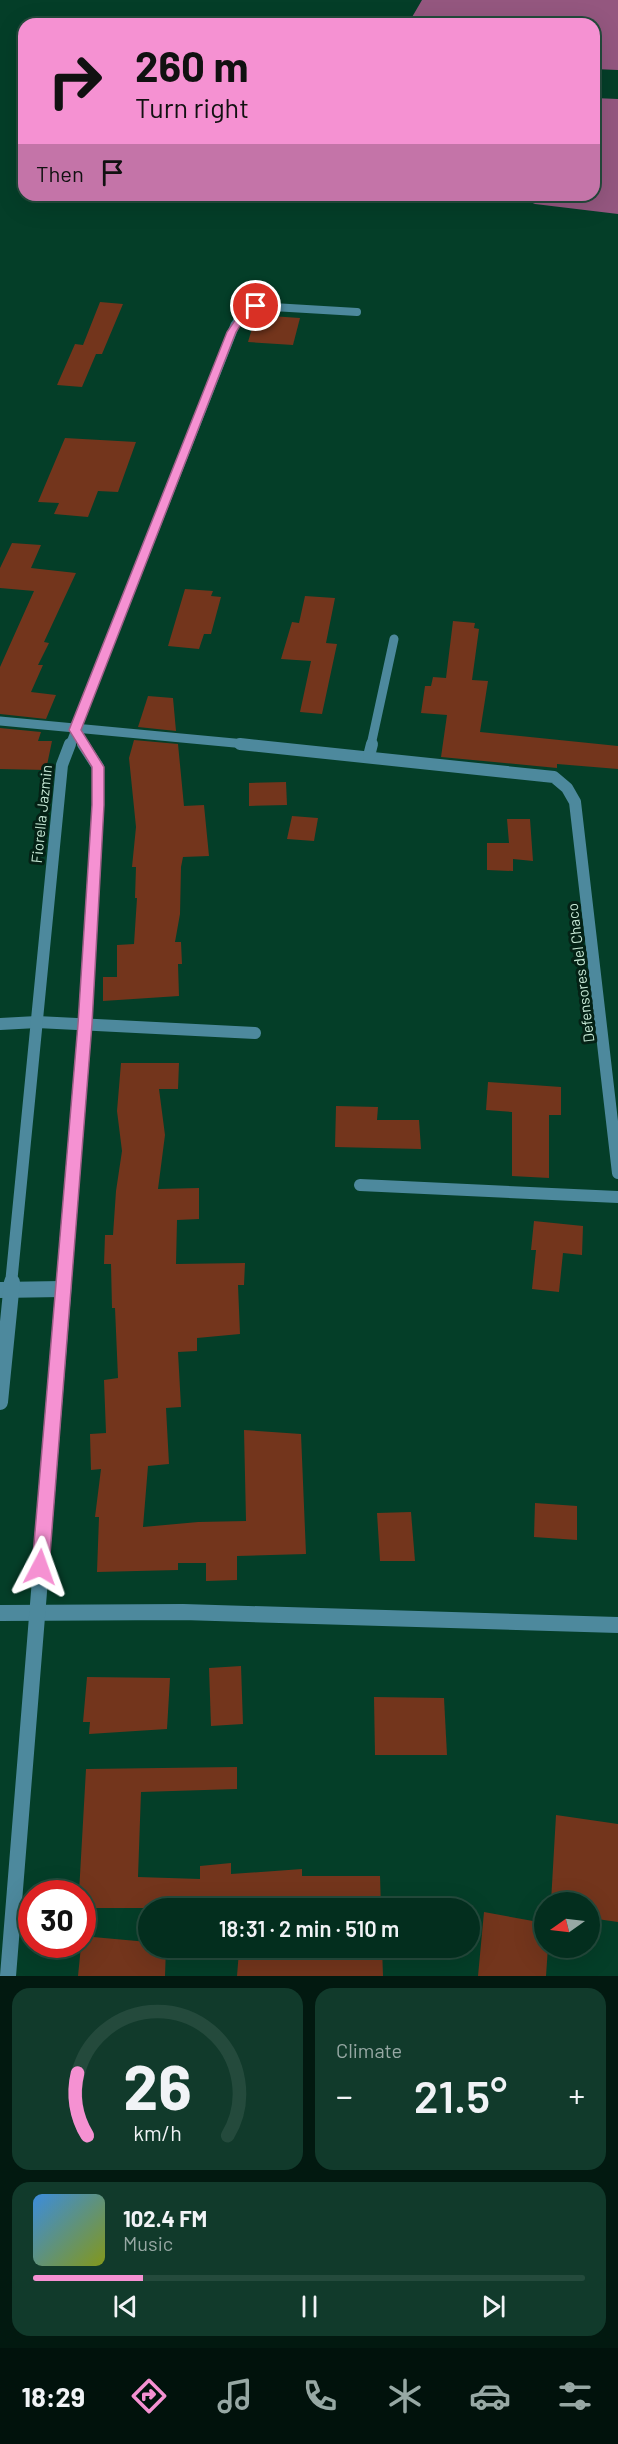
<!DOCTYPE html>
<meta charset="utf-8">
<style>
:root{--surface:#032e1e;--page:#113a2b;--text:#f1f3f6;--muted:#97a8a4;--line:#244a3c;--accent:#f591d2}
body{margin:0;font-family:Barlow,sans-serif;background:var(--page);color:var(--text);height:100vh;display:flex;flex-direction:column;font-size:22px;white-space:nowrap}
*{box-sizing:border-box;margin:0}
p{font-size:20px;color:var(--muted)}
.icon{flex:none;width:33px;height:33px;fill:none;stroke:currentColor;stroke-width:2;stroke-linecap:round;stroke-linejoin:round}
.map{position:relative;height:1976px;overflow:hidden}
.sheet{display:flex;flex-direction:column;gap:12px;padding:12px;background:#021910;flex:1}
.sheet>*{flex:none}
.hud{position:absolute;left:18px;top:18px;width:582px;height:183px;border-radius:18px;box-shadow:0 6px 24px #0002,0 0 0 2px var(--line);background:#f591d2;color:#111;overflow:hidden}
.needle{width:39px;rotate:256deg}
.controls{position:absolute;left:534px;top:1892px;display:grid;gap:12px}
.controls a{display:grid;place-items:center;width:66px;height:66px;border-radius:50%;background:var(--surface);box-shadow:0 6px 24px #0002,0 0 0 2px var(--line);font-size:30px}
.speed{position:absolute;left:18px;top:1880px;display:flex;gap:12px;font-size:30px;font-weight:700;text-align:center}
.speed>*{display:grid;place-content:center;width:78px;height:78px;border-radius:50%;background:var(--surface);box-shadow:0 6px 24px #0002,0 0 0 2px var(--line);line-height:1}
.speed .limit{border:9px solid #d22;background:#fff;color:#111}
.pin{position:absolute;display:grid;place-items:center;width:51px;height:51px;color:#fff;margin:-26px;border:3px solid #fff;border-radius:50%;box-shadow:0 2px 6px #0007}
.me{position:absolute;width:66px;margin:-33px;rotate:4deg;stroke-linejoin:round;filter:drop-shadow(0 0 4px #0008)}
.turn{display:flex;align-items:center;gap:21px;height:126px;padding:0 18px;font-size:27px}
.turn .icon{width:78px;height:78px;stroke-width:2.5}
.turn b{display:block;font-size:42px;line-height:51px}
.then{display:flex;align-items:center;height:57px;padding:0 18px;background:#0003;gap:12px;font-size:22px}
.big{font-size:45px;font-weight:600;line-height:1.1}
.sheet .widget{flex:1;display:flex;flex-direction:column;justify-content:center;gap:9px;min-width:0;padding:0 21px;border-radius:18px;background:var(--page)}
.sheet .dial{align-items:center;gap:0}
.dial svg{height:156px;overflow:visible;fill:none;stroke:var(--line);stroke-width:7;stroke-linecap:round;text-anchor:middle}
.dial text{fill:var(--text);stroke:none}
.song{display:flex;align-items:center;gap:18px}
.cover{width:72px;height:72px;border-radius:9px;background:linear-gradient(135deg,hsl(210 70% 55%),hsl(70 70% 35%))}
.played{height:6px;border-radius:3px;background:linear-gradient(90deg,var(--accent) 20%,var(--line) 20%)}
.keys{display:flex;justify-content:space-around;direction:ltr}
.heat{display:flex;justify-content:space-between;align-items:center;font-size:33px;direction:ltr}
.sheet .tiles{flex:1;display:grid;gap:12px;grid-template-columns:1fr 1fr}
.widget:last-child{grid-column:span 2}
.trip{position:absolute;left:138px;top:1898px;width:342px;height:60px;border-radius:30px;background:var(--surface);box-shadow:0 6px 24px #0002,0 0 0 2px var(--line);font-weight:600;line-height:60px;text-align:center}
.menu{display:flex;height:96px;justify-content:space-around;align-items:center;background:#01120c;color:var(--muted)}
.menu .icon{width:42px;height:42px}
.menu .current{color:var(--accent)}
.menu b{font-size:27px;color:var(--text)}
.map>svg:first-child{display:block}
.forest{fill:#94577f}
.building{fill:#73351c}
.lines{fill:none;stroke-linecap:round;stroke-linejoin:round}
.minor-far3{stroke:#4d899d;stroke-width:8}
.minor-far2{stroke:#4d899d;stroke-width:9}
.minor-far1{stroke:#4d899d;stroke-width:12}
.minor{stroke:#4d899d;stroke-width:16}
.route{fill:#f591d2;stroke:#9f5e88;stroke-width:1.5}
.labels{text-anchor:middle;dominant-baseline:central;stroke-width:6;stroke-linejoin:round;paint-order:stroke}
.street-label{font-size:15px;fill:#c7e9d6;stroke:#042115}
</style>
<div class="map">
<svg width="618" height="1976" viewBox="0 0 618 1976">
<rect width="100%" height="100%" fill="#043e28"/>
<g class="forest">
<path d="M 422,0 L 618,0 L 618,70 L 594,69 L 594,24 L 408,24 Z"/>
<path d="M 594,98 L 618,99 L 618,214 L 535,204 L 514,195 L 594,195 Z"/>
</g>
<g class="building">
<path d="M 100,302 L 123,304 L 102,354 L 96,354 L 82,387 L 57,385 L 75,344 L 83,345 Z"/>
<path d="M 256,315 L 300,318 L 293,345 L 248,342 Z"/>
<path d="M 65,438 L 136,442 L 118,492 L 98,491 L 88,517 L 54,514 L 59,503 L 38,502 Z"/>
<path d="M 12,543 L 41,545 L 31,568 L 76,573 L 44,642 L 49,643 L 38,665 L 43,665 L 31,692 L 56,695 L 46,719 L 0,714 L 0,667 L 34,591 L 0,588 L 0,568 Z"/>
<path d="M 185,589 L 213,591 L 211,596 L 221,597 L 211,634 L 204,634 L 199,649 L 168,646 Z"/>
<path d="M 305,596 L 335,598 L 326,643 L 337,644 L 322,714 L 300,712 L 311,661 L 281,659 L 292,622 L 299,623 Z"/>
<path d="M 453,621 L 475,623 L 474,628 L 479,629 L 472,680 L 488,681 L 480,732 L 618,746 L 618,769 L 557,764 L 557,768 L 441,757 L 447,715 L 421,713 L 425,686 L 431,686 L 433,677 L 446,678 Z"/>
<path d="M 148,696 L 173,698 L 176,731 L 138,727 Z"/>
<path d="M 0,728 L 41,732 L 38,741 L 52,741 L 46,770 L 0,769 Z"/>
<path d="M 134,740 L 178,744 L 184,806 L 204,805 L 209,856 L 183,857 L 181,867 L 180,914 L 175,942 L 181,942 L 182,964 L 178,964 L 179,996 L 103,1001 L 103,977 L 117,977 L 117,945 L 134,944 L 137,898 L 135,898 L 136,867 L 132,867 L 136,827 L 129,758 Z"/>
<path d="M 286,782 L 287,805 L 249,806 L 249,783 Z"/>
<path d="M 292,816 L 318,818 L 314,841 L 287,839 Z"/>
<path d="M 507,819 L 530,819 L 533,861 L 513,859 L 513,871 L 487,870 L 487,843 L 509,843 Z"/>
<path d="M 121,1063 L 179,1063 L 178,1089 L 159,1089 L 165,1135 L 158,1189 L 199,1188 L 199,1219 L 177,1220 L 176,1264 L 245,1263 L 244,1285 L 238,1285 L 240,1334 L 197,1338 L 197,1351 L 178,1352 L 181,1407 L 166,1408 L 169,1464 L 148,1466 L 143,1527 L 198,1522 L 246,1521 L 244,1430 L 301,1434 L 306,1554 L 237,1556 L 237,1580 L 206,1581 L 206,1563 L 178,1563 L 178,1570 L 97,1572 L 99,1517 L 95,1517 L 101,1469 L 91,1470 L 90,1434 L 106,1433 L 104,1380 L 118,1378 L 115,1308 L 112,1308 L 111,1264 L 104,1264 L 105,1235 L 113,1235 L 116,1191 L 122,1151 L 117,1111 Z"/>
<path d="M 488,1082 L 561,1087 L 561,1115 L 549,1115 L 549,1178 L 512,1176 L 512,1112 L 486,1110 Z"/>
<path d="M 336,1106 L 378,1107 L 377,1120 L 419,1120 L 421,1149 L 335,1147 Z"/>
<path d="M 534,1221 L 583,1226 L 582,1255 L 563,1253 L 559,1292 L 532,1289 L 536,1250 L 531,1250 Z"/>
<path d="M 535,1503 L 577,1506 L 577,1540 L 534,1537 Z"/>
<path d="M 411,1512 L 415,1561 L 380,1561 L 377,1513 Z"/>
<path d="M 241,1666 L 243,1724 L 211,1726 L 209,1668 Z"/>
<path d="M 87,1677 L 170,1678 L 167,1729 L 89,1734 L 90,1722 L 83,1722 Z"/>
<path d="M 374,1697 L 444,1698 L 447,1755 L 375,1755 Z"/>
<path d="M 237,1767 L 237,1789 L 141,1792 L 138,1877 L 200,1879 L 200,1866 L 231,1863 L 231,1874 L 302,1869 L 302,1876 L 380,1876 L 381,1908 L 82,1908 L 82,1893 L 79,1893 L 86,1769 Z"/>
<path d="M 556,1815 L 618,1824 L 618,1922 L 590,1918 L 590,1902 L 551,1902 Z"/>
<path d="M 484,1912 L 544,1923 L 544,1947 L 548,1947 L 546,1976 L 478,1976 Z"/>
<path d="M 82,1936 L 148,1942 L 148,1947 L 166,1947 L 165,1976 L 78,1976 Z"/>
<path d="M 268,1947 L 382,1947 L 383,1976 L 237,1976 L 239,1951 L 269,1954 Z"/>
</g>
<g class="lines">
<path class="minor-far3" d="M 235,326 L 238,318 L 256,306 L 357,312"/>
<g class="minor-far2">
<path d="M 0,721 L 256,745"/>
<path d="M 74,730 L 84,745"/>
<path d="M 70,745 L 235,325"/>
<path d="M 371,745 L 394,639"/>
</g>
<g class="minor-far1">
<path d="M 240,744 L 554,777 L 567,788 L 575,802 L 618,1173"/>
<path d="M 369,756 L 372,744"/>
<path d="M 0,1024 L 37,1022 L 255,1033"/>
<path d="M 360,1185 L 618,1197"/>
<path d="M 11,1284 L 62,765 L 70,744"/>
<path d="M 64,1284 L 85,1024 L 98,805 L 98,767 L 83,744"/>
</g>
<g class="minor">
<path d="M 0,1290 L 62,1289"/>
<path d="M 0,1402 L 12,1282"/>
<path d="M 0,1613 L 183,1612 L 618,1625"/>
<path d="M 8,1976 L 64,1282"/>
</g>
</g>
<path class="route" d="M 256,304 L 261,306 L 248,313 L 236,332 L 81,730 L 104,767 L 104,805 L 92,1024 L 49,1567 L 46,1572 L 40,1574 L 34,1572 L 32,1567 L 78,1024 L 92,805 L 92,767 L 69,730 L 227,332 L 242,310 Z"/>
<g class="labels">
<g class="street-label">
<text transform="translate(41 814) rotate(-84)">Fiorella Jazmin</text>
<text transform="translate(580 973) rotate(-97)">Defensores del Chaco</text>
</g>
</g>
</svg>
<div class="controls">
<a><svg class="needle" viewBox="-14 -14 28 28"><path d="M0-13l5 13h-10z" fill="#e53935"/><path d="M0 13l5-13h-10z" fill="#97a8a4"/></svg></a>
</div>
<div class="speed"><div class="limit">30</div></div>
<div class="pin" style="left:256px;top:306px;background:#d93025"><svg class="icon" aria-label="arrive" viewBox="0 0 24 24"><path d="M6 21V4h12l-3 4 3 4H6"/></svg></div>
<svg class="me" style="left:40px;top:1567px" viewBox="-20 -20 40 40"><path d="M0-17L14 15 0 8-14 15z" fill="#f591d2" stroke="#fff" stroke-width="4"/></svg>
<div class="trip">18:31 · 2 min · 510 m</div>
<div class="hud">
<div class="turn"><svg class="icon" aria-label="right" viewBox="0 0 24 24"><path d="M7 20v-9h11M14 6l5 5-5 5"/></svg><div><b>260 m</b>Turn right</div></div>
<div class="then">Then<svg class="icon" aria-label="arrive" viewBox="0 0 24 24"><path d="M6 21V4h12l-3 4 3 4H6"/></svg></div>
</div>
</div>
<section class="sheet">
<div class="tiles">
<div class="widget dial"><svg viewBox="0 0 100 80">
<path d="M14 69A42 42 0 1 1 86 69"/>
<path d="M14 69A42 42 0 0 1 9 37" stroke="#f591d2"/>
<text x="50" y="56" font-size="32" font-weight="700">26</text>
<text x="50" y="72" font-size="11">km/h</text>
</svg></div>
<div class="widget"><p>Climate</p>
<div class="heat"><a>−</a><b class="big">21.5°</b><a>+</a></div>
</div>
<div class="widget">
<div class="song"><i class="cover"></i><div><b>102.4 FM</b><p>Music</p></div></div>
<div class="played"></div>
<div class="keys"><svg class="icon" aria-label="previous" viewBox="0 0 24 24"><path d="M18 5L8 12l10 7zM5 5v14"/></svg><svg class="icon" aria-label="pause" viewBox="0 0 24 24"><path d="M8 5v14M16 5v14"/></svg><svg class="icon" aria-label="next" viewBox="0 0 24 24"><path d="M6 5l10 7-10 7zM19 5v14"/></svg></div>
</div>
</div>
</section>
<nav class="menu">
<b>18:29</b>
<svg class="icon current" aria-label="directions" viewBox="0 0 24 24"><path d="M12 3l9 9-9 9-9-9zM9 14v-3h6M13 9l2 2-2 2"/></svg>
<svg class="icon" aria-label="music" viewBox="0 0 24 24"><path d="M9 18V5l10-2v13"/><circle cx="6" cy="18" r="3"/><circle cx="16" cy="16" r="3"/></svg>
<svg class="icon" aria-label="phone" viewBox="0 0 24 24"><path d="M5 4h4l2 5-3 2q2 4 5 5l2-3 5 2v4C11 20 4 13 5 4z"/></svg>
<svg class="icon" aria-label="climate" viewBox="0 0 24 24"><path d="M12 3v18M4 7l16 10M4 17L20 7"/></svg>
<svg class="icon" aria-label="car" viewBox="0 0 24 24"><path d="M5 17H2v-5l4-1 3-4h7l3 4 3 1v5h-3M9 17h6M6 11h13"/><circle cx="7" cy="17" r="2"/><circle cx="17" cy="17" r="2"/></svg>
<svg class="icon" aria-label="filters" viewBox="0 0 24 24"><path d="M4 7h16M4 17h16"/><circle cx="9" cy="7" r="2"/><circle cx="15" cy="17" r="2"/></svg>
</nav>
